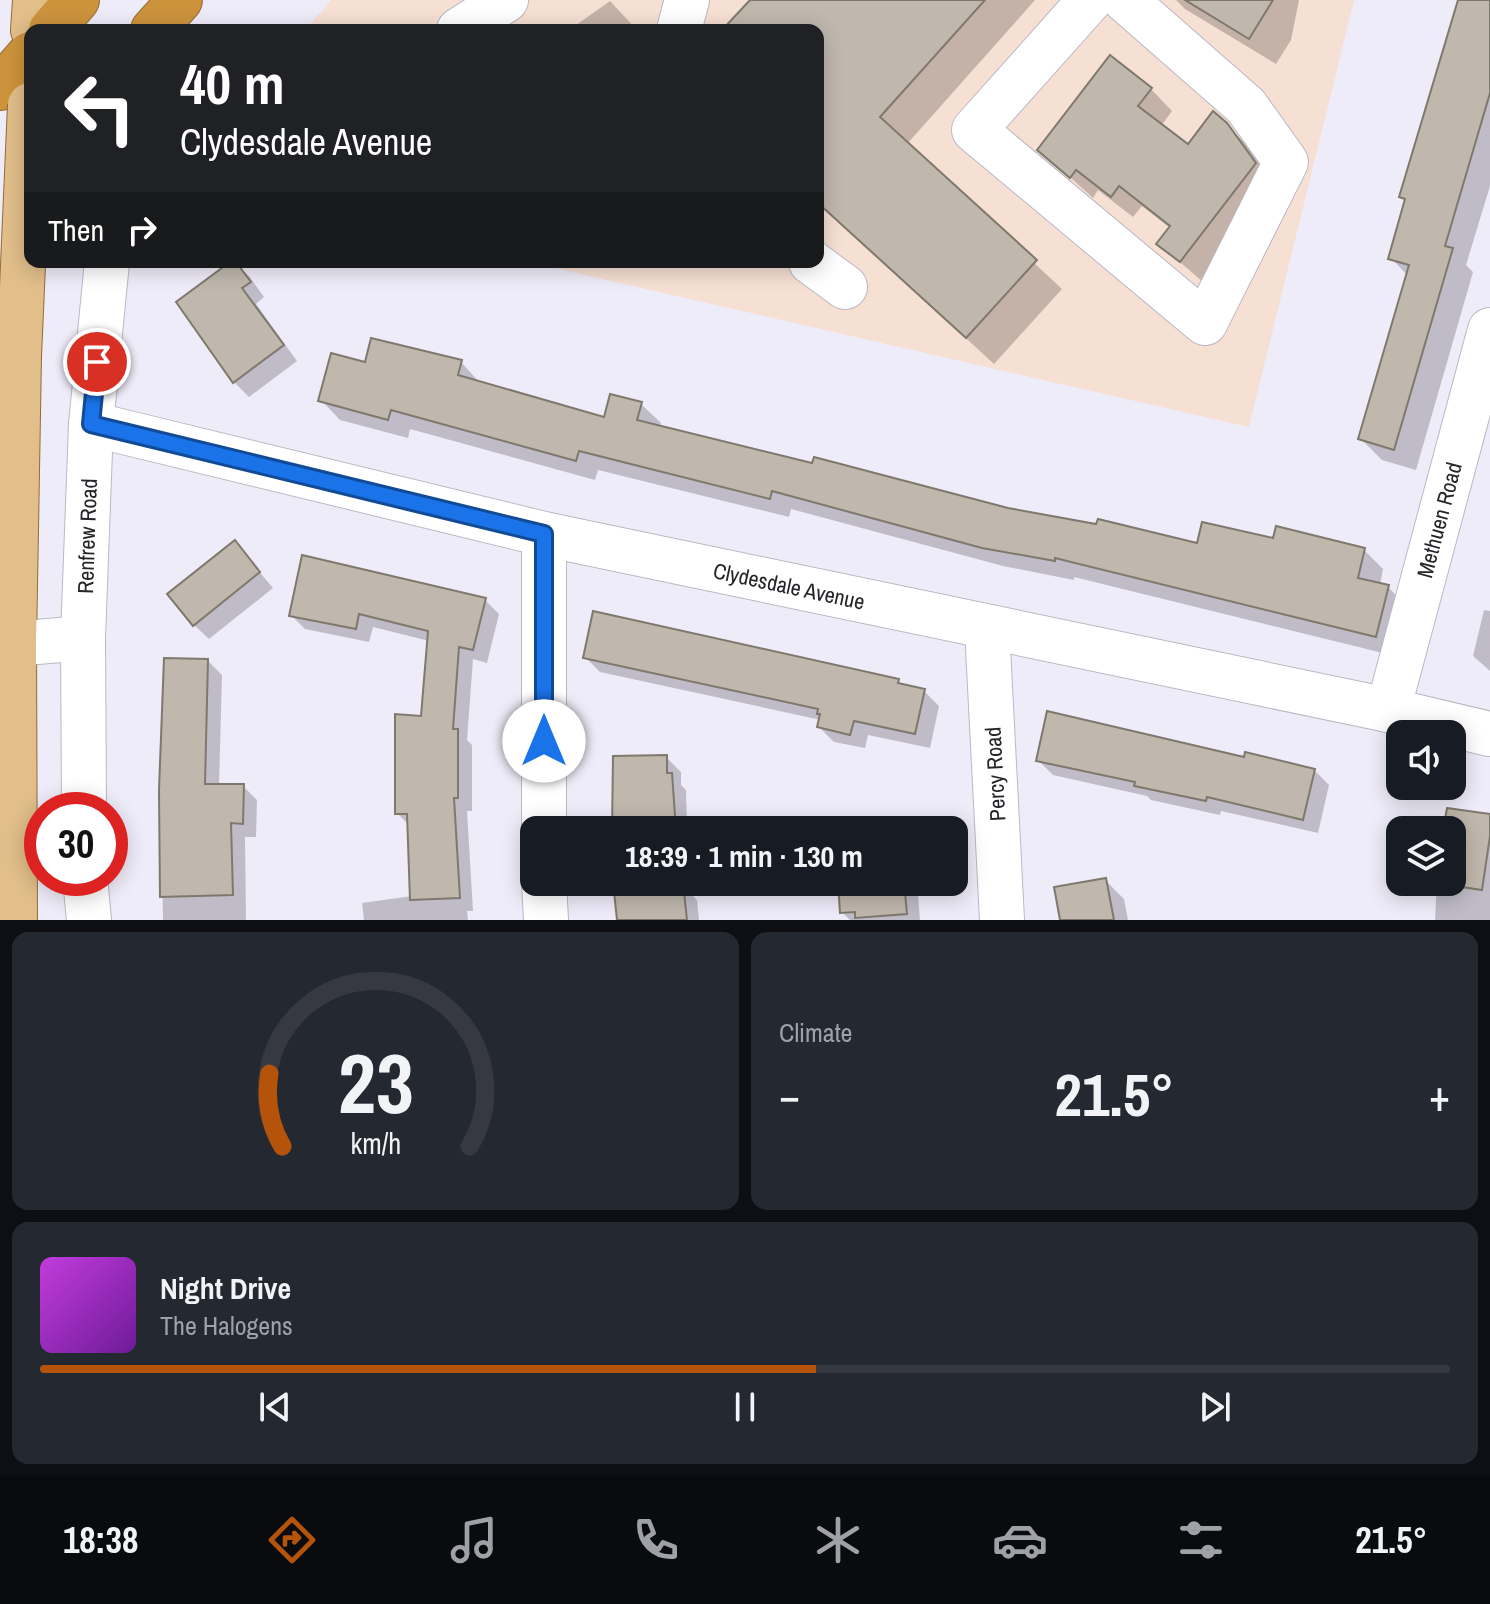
<!DOCTYPE html>
<meta charset="utf-8">
<style>
:root{--surface:#171b24;--page:#242831;--text:#f1f3f6;--muted:#9ea1a6;--line:#363941;--accent:#b45309}
body{margin:0;font-family:"Archivo Narrow",sans-serif;background:var(--page);color:var(--text);height:100vh;display:flex;flex-direction:column;font-size:30px;white-space:nowrap}
*{box-sizing:border-box;margin:0}
p{font-size:26px;color:var(--muted)}
.icon{flex:none;width:44px;height:44px;fill:none;stroke:currentColor;stroke-width:2;stroke-linecap:round;stroke-linejoin:round}
.map{position:relative;height:920px;overflow:hidden}
.details{display:flex;flex-direction:column;gap:12px;padding:12px;background:#0d0f14;flex:1}
.details>*{flex:none}
.top-card{position:absolute;left:24px;top:24px;width:800px;height:244px;border-radius:16px;box-shadow:0 4px 20px #0003;background:#202124;color:#fff;overflow:hidden}
.buttons{position:absolute;left:1386px;top:720px;display:grid;gap:16px}
.buttons a{display:grid;place-items:center;width:80px;height:80px;border-radius:16px;background:var(--surface);box-shadow:0 4px 20px #0003;font-size:40px}
.speed{position:absolute;left:24px;top:792px;display:flex;gap:16px;font-size:40px;font-weight:700;text-align:center}
.speed>*{display:grid;place-content:center;width:104px;height:104px;border-radius:50%;background:var(--surface);box-shadow:0 4px 20px #0003;line-height:1}
.speed .limit{border:12px solid #d22;background:#fff;color:#111}
.pin{position:absolute;display:grid;place-items:center;width:68px;height:68px;color:#fff;margin:-34px;border:4px solid #fff;border-radius:50%;box-shadow:0 2px 8px #0007}
.me{position:absolute;width:88px;margin:-44px;rotate:0deg;stroke-linejoin:round;filter:drop-shadow(0 0 6px #0008)}
.turn{display:flex;align-items:center;gap:28px;height:168px;padding:0 24px;font-size:36px}
.turn .icon{width:104px;height:104px;stroke-width:2.5}
.turn b{display:block;font-size:56px;line-height:68px}
.then{display:flex;align-items:center;height:76px;padding:0 24px;background:#0003;gap:16px;font-size:30px}
.big{font-size:60px;font-weight:800;line-height:1.1}
.details .tile{flex:1;display:flex;flex-direction:column;justify-content:center;gap:12px;min-width:0;padding:0 28px;border-radius:16px;background:var(--page)}
.details .dial{align-items:center;gap:0}
.dial svg{height:208px;overflow:visible;fill:none;stroke:var(--line);stroke-width:7;stroke-linecap:round;text-anchor:middle}
.dial text{fill:var(--text);stroke:none}
.song{display:flex;align-items:center;gap:24px}
.cover{width:96px;height:96px;border-radius:12px;background:linear-gradient(135deg,hsl(290 70% 55%),hsl(280 70% 35%))}
.played{height:8px;border-radius:4px;background:linear-gradient(90deg,var(--accent) 55%,var(--line) 55%)}
.keys{display:flex;justify-content:space-around;direction:ltr}
.heat{display:flex;justify-content:space-between;align-items:center;font-size:44px;direction:ltr}
.details .tiles{flex:1;display:grid;gap:12px;grid-template-columns:1fr 1fr}
.tile:last-child{grid-column:span 2}
.trip{position:absolute;left:520px;top:816px;width:448px;height:80px;border-radius:16px;background:var(--surface);box-shadow:0 4px 20px #0003;font-weight:800;line-height:80px;text-align:center}
.menu{display:flex;height:128px;justify-content:space-around;align-items:center;background:#090b0e;color:var(--muted)}
.menu .icon{width:56px;height:56px}
.menu .selected{color:var(--accent)}
.menu b{font-size:36px;color:var(--text)}
.map>svg:first-child{display:block}
.industrial{fill:#f6dfd3}
.shadow{fill:#0003}
.building{fill:#c0b8ad;stroke:#7f786d;stroke-width:2}
.lines{fill:none;stroke-linecap:round;stroke-linejoin:round}
.minor-casing{stroke:#bbb8c4;stroke-width:46}
.major-casing{stroke:#926c35;stroke-width:46}
.highway-casing{stroke:#926c35;stroke-width:46}
.minor{stroke:#fff;stroke-width:44}
.major{stroke:#e1be8a;stroke-width:44}
.highway{stroke:#cd933c;stroke-width:44}
.major-bridge-casing{stroke:#926c35;stroke-width:46;stroke-linecap:butt}
.major-bridge{stroke:#e1be8a;stroke-width:44}
.route-casing{stroke:#114b97;stroke-width:20}
.route{stroke:#1a73e8;stroke-width:14}
.labels{text-anchor:middle;dominant-baseline:central;stroke-width:6;stroke-linejoin:round;paint-order:stroke}
.street-label{font-size:22px;fill:#252429;stroke:#fff}
</style>
<div class="map">
<svg width="1490" height="920" viewBox="0 0 1490 920">
<rect width="100%" height="100%" fill="#efecf9"/>
<path class="industrial" d="M 331,0 L 1354,0 L 1249,427 L 528,262 L 818,262 L 818,30 L 305,30 Z"/>
<g class="shadow">
<path d="M 753,0 L 1035,0 L 907,144 L 1062,289 L 994,364 L 818,202 L 818,30 L 725,30 Z"/>
<path d="M 1176,0 L 1299,0 L 1291,40 L 1276,64 L 1185,9 Z"/>
<path d="M 1460,0 L 1490,0 L 1490,186 L 1466,265 L 1473,272 L 1416,470 L 1382,460 L 1361,439 L 1408,276 L 1391,258 L 1406,202 L 1402,197 Z"/>
<path d="M 610,1 L 637,30 L 569,30 Z"/>
<path d="M 1151,89 L 1172,111 L 1161,126 L 1188,147 L 1226,124 L 1249,147 L 1277,186 L 1203,282 L 1159,244 L 1170,228 L 1142,206 L 1133,217 L 1098,190 L 1093,198 L 1040,150 Z"/>
<path d="M 233,262 L 249,276 L 264,297 L 256,304 L 297,361 L 249,397 L 234,382 Z"/>
<path d="M 461,362 L 480,383 L 606,419 L 641,404 L 661,423 L 659,427 L 1007,510 L 1198,546 L 1275,541 L 1364,550 L 1383,569 L 1380,585 L 1388,587 L 1407,607 L 1395,656 L 1074,577 L 1074,580 L 1003,566 L 791,509 L 789,517 L 598,470 L 595,480 L 410,429 L 408,438 L 340,420 L 321,400 L 366,365 Z"/>
<path d="M 235,543 L 273,588 L 209,639 L 194,625 Z"/>
<path d="M 485,600 L 499,614 L 487,663 L 473,659 L 467,740 L 472,745 L 472,811 L 467,811 L 473,911 L 467,911 L 468,920 L 364,920 L 362,903 L 412,896 L 409,825 L 397,813 L 423,718 L 429,641 L 373,627 L 369,642 L 305,629 L 291,615 Z"/>
<path d="M 1484,610 L 1490,611 L 1490,671 L 1473,656 Z"/>
<path d="M 585,657 L 898,681 L 903,686 L 924,691 L 939,706 L 930,748 L 868,735 L 865,748 L 834,742 L 819,727 L 821,720 L 600,672 Z"/>
<path d="M 208,661 L 222,675 L 219,786 L 243,786 L 257,800 L 256,837 L 245,837 L 246,920 L 163,920 L 161,810 Z"/>
<path d="M 666,757 L 681,772 L 681,785 L 686,790 L 687,825 L 690,830 L 614,830 Z"/>
<path d="M 1038,760 L 1314,770 L 1329,785 L 1318,833 L 1221,811 L 1220,815 L 1151,800 L 1147,796 L 1053,775 Z"/>
<path d="M 1490,816 L 1490,920 L 1435,920 L 1437,882 L 1452,882 L 1452,830 L 1445,830 Z"/>
<path d="M 1105,880 L 1124,899 L 1128,920 L 1063,920 Z"/>
<path d="M 615,882 L 691,882 L 691,894 L 697,900 L 699,920 L 619,920 Z"/>
<path d="M 834,882 L 917,882 L 920,920 L 850,920 L 842,912 L 840,888 Z"/>
</g>
<g class="building">
<path d="M 750,0 L 985,0 L 880,117 L 1037,260 L 966,338 L 818,203 L 818,30 L 722,30 Z"/>
<path d="M 1185,0 L 1273,0 L 1249,39 Z"/>
<path d="M 1458,0 L 1490,0 L 1490,93 L 1445,246 L 1453,248 L 1394,450 L 1358,439 L 1409,265 L 1388,259 L 1405,199 L 1399,197 Z"/>
<path d="M 1110,55 L 1152,88 L 1138,106 L 1188,144 L 1213,111 L 1227,123 L 1256,163 L 1180,262 L 1156,244 L 1170,226 L 1119,186 L 1111,197 L 1076,170 L 1070,178 L 1037,150 Z"/>
<path d="M 230,262 L 236,262 L 251,282 L 242,288 L 284,345 L 233,383 L 176,302 Z"/>
<path d="M 371,338 L 462,360 L 458,375 L 604,417 L 610,394 L 642,402 L 637,420 L 812,463 L 814,457 L 1008,508 L 1096,524 L 1098,519 L 1197,543 L 1202,522 L 1273,538 L 1276,526 L 1365,548 L 1358,578 L 1389,585 L 1376,637 L 1055,558 L 1055,561 L 982,548 L 772,491 L 770,499 L 579,451 L 576,461 L 391,410 L 388,420 L 318,401 L 331,353 L 365,362 Z"/>
<path d="M 235,540 L 260,572 L 193,626 L 167,594 Z"/>
<path d="M 302,555 L 486,598 L 473,650 L 459,647 L 453,729 L 458,729 L 458,798 L 454,798 L 460,898 L 410,900 L 407,814 L 395,814 L 395,714 L 421,716 L 428,631 L 359,614 L 356,629 L 289,616 Z"/>
<path d="M 593,611 L 899,679 L 898,683 L 925,689 L 915,734 L 854,721 L 850,735 L 817,727 L 820,714 L 817,714 L 818,709 L 583,658 Z"/>
<path d="M 164,658 L 208,659 L 205,784 L 244,784 L 243,824 L 231,823 L 233,895 L 160,897 L 159,790 Z"/>
<path d="M 1047,711 L 1244,757 L 1245,752 L 1315,769 L 1303,820 L 1207,797 L 1206,801 L 1134,786 L 1135,782 L 1036,761 Z"/>
<path d="M 667,755 L 667,773 L 672,773 L 676,830 L 612,830 L 613,756 Z"/>
<path d="M 1447,808 L 1490,814 L 1490,836 L 1482,890 L 1435,883 L 1452,882 L 1452,830 L 1443,830 Z"/>
<path d="M 1106,878 L 1114,920 L 1060,920 L 1054,887 Z"/>
<path d="M 613,882 L 683,883 L 687,920 L 617,920 Z"/>
<path d="M 838,882 L 904,882 L 907,914 L 855,918 L 855,912 L 840,913 Z"/>
</g>
<g class="lines">
<g class="minor-casing">
<g id="minor">
<path d="M 1090,0 L 974,130 L 1205,323 L 1286,162 L 1246,106 L 1125,0"/>
<path d="M 459,30 L 506,0"/>
<path d="M 679,30 L 687,0"/>
<path d="M 811,262 L 845,287"/>
<path d="M 91,424 L 544,534 L 1388,710 L 1490,734"/>
<path d="M 544,534 L 544,830"/>
<path d="M 987,628 L 1002,920"/>
<path d="M 14,644 L 83,638"/>
<path d="M 1388,710 L 1490,330"/>
<path d="M 84,810 L 83,638 L 91,424 L 107,262"/>
<path d="M 85,878 L 89,920"/>
<path d="M 544,882 L 546,920"/>
</g>
</g>
<g class="major-casing">
<g id="major">
<path d="M 33,30 L 35,0"/>
<path d="M 15,920 L 14,644 L 19,356"/>
</g>
</g>
<g class="highway-casing">
<g id="highway">
<path d="M 51,30 L 77,0"/>
<path d="M 153,30 L 180,0"/>
<path d="M 0,88 L 30,54"/>
</g>
</g>
<use href="#minor" class="minor"/>
<use href="#major" class="major"/>
<use href="#highway" class="highway"/>
<g class="major-bridge-casing">
<path id="major-bridge" d="M 19,356 L 30,105"/>
</g>
<use href="#major-bridge" class="major-bridge"/>
</g>
<g class="lines">
<g class="route-casing">
<path id="route" d="M 97,362 L 91,424 L 544,534 L 544,741"/>
</g>
<use href="#route" class="route"/>
</g>
<g class="labels">
<g class="street-label">
<text transform="translate(1439 520) rotate(-75)">Methuen Road</text>
<text transform="translate(87 536) rotate(-88)">Renfrew Road</text>
<text transform="translate(789 586) rotate(12)">Clydesdale Avenue</text>
<text transform="translate(995 774) rotate(-93)">Percy Road</text>
</g>
</g>
</svg>
<div class="buttons">
<a><svg class="icon" aria-label="sound" viewBox="0 0 24 24"><path d="M4 9h4l5-4v14l-5-4H4zM17 9q2 3 0 6"/></svg></a>
<a><svg class="icon" aria-label="layers" viewBox="0 0 24 24"><path d="M12 4l9 5-9 5-9-5zM3 14l9 5 9-5"/></svg></a>
</div>
<div class="speed"><div class="limit">30</div></div>
<div class="pin" style="left:97px;top:362px;background:#d93025"><svg class="icon" aria-label="arrive" viewBox="0 0 24 24"><path d="M6 21V4h12l-3 4 3 4H6"/></svg></div>
<svg class="me" style="left:544px;top:741px" viewBox="-20 -20 40 40"><circle r="19" fill="#fff"/><path d="M0-13L10 11 0 6-10 11z" fill="#1a73e8"/></svg>
<div class="trip">18:39 · 1 min · 130 m</div>
<div class="top-card">
<div class="turn"><svg class="icon" aria-label="left" viewBox="0 0 24 24"><path d="M17 20v-9H6M10 6l-5 5 5 5"/></svg><div><b>40 m</b>Clydesdale Avenue</div></div>
<div class="then">Then<svg class="icon" aria-label="right" viewBox="0 0 24 24"><path d="M7 20v-9h11M14 6l5 5-5 5"/></svg></div>
</div>
</div>
<section class="details">
<div class="tiles">
<div class="tile dial"><svg viewBox="0 0 100 80">
<path d="M14 69A42 42 0 1 1 86 69"/>
<path d="M14 69A42 42 0 0 1 9 41" stroke="#b45309"/>
<text x="50" y="56" font-size="32" font-weight="700">23</text>
<text x="50" y="72" font-size="11">km/h</text>
</svg></div>
<div class="tile"><p>Climate</p>
<div class="heat"><a>−</a><b class="big">21.5°</b><a>+</a></div>
</div>
<div class="tile">
<div class="song"><i class="cover"></i><div><b>Night Drive</b><p>The Halogens</p></div></div>
<div class="played"></div>
<div class="keys"><svg class="icon" aria-label="previous" viewBox="0 0 24 24"><path d="M18 5L8 12l10 7zM5 5v14"/></svg><svg class="icon" aria-label="pause" viewBox="0 0 24 24"><path d="M8 5v14M16 5v14"/></svg><svg class="icon" aria-label="next" viewBox="0 0 24 24"><path d="M6 5l10 7-10 7zM19 5v14"/></svg></div>
</div>
</div>
</section>
<nav class="menu">
<b>18:38</b>
<svg class="icon selected" aria-label="directions" viewBox="0 0 24 24"><path d="M12 3l9 9-9 9-9-9zM9 14v-3h6M13 9l2 2-2 2"/></svg>
<svg class="icon" aria-label="music" viewBox="0 0 24 24"><path d="M9 18V5l10-2v13"/><circle cx="6" cy="18" r="3"/><circle cx="16" cy="16" r="3"/></svg>
<svg class="icon" aria-label="phone" viewBox="0 0 24 24"><path d="M5 4h4l2 5-3 2q2 4 5 5l2-3 5 2v4C11 20 4 13 5 4z"/></svg>
<svg class="icon" aria-label="climate" viewBox="0 0 24 24"><path d="M12 3v18M4 7l16 10M4 17L20 7"/></svg>
<svg class="icon" aria-label="car" viewBox="0 0 24 24"><path d="M5 17H2v-5l4-1 3-4h7l3 4 3 1v5h-3M9 17h6M6 11h13"/><circle cx="7" cy="17" r="2"/><circle cx="17" cy="17" r="2"/></svg>
<svg class="icon" aria-label="filters" viewBox="0 0 24 24"><path d="M4 7h16M4 17h16"/><circle cx="9" cy="7" r="2"/><circle cx="15" cy="17" r="2"/></svg>
<b>21.5°</b>
</nav>
